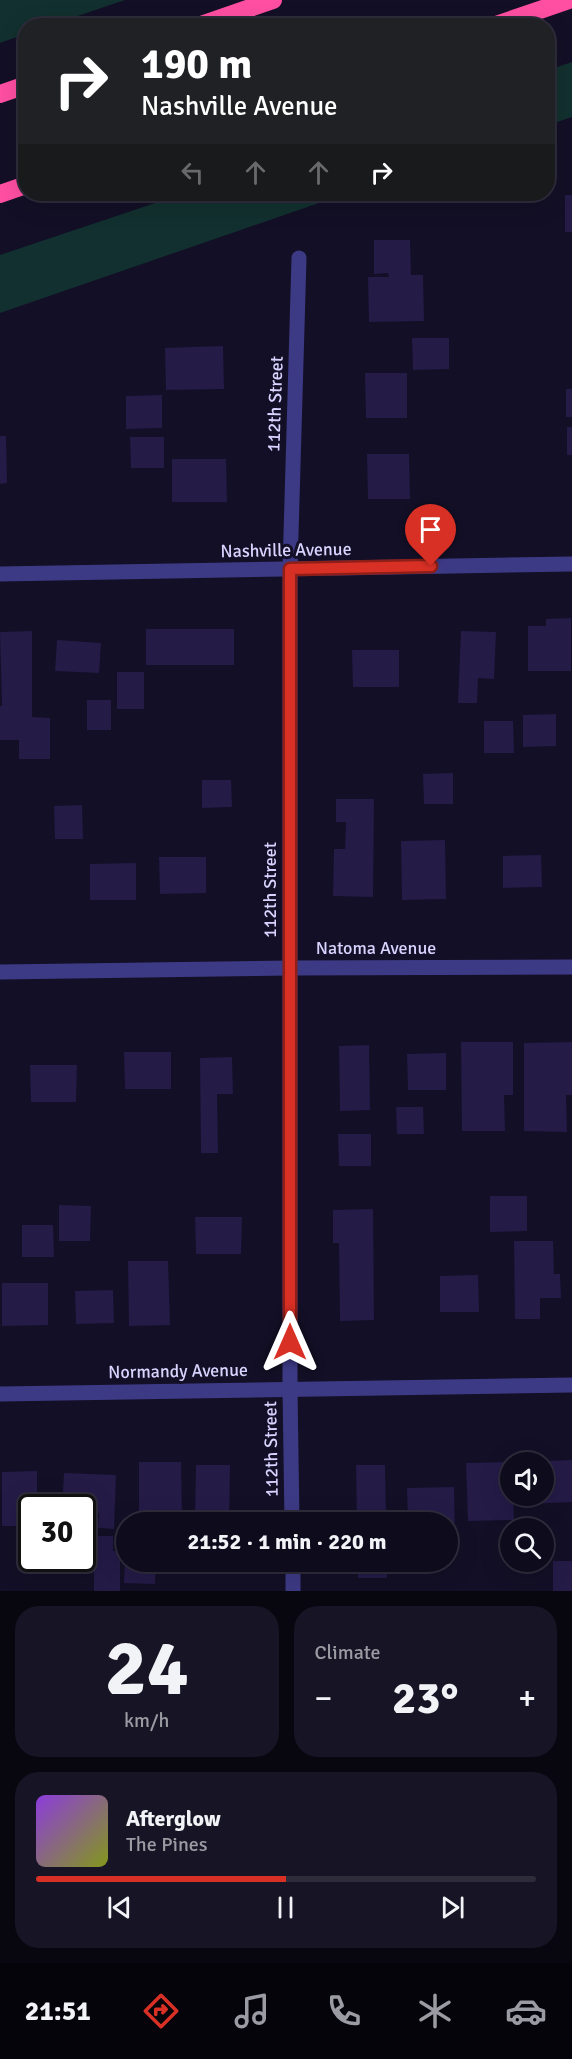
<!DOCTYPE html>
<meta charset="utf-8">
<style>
:root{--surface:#0e0b1c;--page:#171425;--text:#f1f3f6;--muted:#9b9ba3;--line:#2e2b3b;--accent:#d93025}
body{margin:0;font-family:Signika,sans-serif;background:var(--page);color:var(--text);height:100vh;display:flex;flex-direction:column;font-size:22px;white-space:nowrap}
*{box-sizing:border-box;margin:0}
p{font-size:20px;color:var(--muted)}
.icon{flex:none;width:33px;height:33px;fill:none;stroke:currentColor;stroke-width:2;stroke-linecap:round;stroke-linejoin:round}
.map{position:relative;height:1591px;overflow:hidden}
.panel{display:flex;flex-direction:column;gap:15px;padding:15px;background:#08060f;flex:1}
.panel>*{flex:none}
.hud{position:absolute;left:18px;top:18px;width:537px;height:183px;border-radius:24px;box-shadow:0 6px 24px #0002,0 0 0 2px var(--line);background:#202124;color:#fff;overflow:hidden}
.tools{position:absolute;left:500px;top:1452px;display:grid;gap:12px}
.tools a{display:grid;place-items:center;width:54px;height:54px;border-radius:50%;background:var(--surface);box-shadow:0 6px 24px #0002,0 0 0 2px var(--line);font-size:30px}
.speed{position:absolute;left:18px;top:1494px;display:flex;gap:12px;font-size:30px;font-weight:700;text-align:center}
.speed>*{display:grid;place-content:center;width:78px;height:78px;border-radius:50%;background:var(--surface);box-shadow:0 6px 24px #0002,0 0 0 2px var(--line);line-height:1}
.speed .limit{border:3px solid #111;border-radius:9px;background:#fff;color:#111}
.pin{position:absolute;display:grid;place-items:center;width:51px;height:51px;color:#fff;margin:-62px -26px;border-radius:50% 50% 50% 0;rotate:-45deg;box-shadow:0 0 6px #0007}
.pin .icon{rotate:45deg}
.me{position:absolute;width:66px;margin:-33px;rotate:0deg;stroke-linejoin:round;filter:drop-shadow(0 0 4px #0008)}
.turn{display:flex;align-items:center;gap:21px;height:126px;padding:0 24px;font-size:27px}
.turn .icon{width:78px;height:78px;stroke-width:2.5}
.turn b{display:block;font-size:42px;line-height:51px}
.lanes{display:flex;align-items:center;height:57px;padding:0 24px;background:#0003;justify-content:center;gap:30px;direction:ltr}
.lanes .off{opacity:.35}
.big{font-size:45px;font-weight:800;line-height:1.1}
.panel .card{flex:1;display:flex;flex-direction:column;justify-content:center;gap:9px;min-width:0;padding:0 21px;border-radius:24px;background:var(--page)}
.panel .dial{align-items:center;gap:0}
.dial b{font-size:78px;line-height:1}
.song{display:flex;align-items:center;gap:18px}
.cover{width:72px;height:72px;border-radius:9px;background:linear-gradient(135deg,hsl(270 70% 55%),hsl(70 70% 35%))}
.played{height:6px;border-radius:3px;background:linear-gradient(90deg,var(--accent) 50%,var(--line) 50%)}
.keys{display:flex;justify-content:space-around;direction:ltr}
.heat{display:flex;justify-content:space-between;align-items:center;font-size:33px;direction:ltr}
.panel .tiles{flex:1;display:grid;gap:15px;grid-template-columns:1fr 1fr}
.card:last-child{grid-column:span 2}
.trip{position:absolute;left:116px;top:1512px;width:342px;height:60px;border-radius:30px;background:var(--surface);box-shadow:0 6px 24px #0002,0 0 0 2px var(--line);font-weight:800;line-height:60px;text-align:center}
.tabs{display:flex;height:96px;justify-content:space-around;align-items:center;background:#06040b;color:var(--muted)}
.tabs .icon{width:42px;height:42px}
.tabs .selected{color:var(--accent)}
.tabs b{font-size:27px;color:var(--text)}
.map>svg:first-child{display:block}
.green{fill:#12302f}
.building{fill:#241b47}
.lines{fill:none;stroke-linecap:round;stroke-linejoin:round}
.minor{stroke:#3d3a85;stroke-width:15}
.highway{stroke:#ff4fa3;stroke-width:18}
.route-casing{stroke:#8d1f18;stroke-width:15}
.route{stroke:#d93025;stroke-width:10}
.labels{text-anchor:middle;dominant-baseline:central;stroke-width:6;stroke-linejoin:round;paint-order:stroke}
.street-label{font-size:18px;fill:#d9d4ff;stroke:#130f26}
</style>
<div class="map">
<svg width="572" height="1591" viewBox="0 0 572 1591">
<rect width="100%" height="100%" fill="#130f26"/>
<g class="green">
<path d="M 0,0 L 125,0 L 51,25 L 26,26 L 25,34 L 0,43 Z"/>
<path d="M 572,62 L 572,117 L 548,125 L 548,70 Z"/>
<path d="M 182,194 L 345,194 L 0,313 L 0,255 Z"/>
</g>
<g class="building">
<rect x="565" y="195" width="7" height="37"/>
<path d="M 374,240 L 410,240 L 411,275 L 423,275 L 424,321 L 369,322 L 368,277 L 389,277 L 388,273 L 374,274 Z"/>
<path d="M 412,338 L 449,338 L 449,369 L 413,370 Z"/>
<path d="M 223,346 L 224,389 L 166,390 L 165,348 Z"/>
<path d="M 365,373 L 407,373 L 407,418 L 366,418 Z"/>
<rect x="566" y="389" width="6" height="28"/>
<path d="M 162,395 L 162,428 L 126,429 L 126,396 Z"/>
<rect x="567" y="427" width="5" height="28"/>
<path d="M 0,436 L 6,436 L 7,483 L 0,484 Z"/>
<path d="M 130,437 L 164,437 L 164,468 L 131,468 Z"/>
<path d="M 367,454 L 409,454 L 410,499 L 368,499 Z"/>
<path d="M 172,459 L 226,459 L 227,502 L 172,502 Z"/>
<path d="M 571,618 L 571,671 L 528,671 L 528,626 L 546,626 L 546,619 Z"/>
<rect x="146" y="629" width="88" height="36"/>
<path d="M 32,631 L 32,717 L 50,718 L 50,759 L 19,759 L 19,740 L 0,740 L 0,706 L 2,706 L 0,632 Z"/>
<path d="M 461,631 L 496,632 L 494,679 L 478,678 L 477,703 L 458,703 Z"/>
<path d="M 57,640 L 101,643 L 99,673 L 55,671 Z"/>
<path d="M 352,650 L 399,650 L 399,687 L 353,687 Z"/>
<rect x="117" y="672" width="27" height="37"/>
<rect x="87" y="700" width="24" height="30"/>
<path d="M 556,714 L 556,746 L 523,747 L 523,715 Z"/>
<path d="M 484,721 L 513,721 L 514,753 L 484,753 Z"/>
<path d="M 453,773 L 453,804 L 424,804 L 423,774 Z"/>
<path d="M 202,780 L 231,780 L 232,807 L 202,808 Z"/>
<path d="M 336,799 L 374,799 L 373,897 L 333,896 L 334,849 L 345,849 L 346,822 L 336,822 Z"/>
<path d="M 82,805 L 83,839 L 55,839 L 54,806 Z"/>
<path d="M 445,840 L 446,899 L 402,900 L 401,841 Z"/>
<path d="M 541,855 L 542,887 L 503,888 L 503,856 Z"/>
<path d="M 159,857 L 206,857 L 206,893 L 160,894 Z"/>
<path d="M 136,863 L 136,900 L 90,900 L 90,864 Z"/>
<path d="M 461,1042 L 513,1042 L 513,1095 L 504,1095 L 505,1131 L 462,1131 Z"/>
<path d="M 572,1042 L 572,1095 L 566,1095 L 567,1132 L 524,1131 L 524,1043 Z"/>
<path d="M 369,1045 L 370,1110 L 340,1111 L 339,1046 Z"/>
<path d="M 124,1052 L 171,1052 L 171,1089 L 125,1089 Z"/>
<path d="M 446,1053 L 446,1090 L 408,1090 L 407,1054 Z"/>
<path d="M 232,1057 L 233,1094 L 217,1094 L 218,1153 L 201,1153 L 200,1058 Z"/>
<path d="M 30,1065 L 77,1065 L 76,1102 L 31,1102 Z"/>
<path d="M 396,1107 L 423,1107 L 424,1134 L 397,1134 Z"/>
<path d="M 338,1134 L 371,1134 L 371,1166 L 339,1166 Z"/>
<path d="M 490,1196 L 527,1196 L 527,1231 L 490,1232 Z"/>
<path d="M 59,1205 L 91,1206 L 90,1241 L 59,1241 Z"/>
<path d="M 373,1209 L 374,1320 L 340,1321 L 339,1243 L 333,1243 L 333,1210 Z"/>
<path d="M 195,1217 L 242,1217 L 241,1254 L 196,1254 Z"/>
<path d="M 22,1225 L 53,1225 L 54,1257 L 22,1257 Z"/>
<path d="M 514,1241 L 553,1241 L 554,1274 L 560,1274 L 561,1298 L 540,1298 L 540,1319 L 515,1319 Z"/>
<path d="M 128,1261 L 168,1261 L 170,1325 L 129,1326 Z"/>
<path d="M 478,1275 L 479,1312 L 440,1312 L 440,1276 Z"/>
<path d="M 2,1283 L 48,1283 L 48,1325 L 2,1326 Z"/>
<path d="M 113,1290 L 114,1323 L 76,1324 L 75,1291 Z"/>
<path d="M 572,1460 L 572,1502 L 528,1504 L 528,1496 L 543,1496 L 543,1461 Z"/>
<path d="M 139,1462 L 181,1462 L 182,1522 L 139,1522 Z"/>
<path d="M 510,1462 L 510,1496 L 513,1496 L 514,1520 L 468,1521 L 466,1463 Z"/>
<path d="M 196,1465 L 230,1465 L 229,1522 L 195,1522 Z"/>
<path d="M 356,1465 L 385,1465 L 386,1522 L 357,1522 Z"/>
<path d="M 37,1471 L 37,1508 L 32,1508 L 32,1526 L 2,1526 L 2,1472 Z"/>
<path d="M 64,1473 L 116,1475 L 114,1529 L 98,1528 L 99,1513 L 82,1513 L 82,1508 L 62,1508 Z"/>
<path d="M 454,1487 L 455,1545 L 447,1545 L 447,1522 L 408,1522 L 407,1488 Z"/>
<path d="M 94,1536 L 113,1536 L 113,1551 L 120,1551 L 120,1591 L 94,1591 Z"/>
<rect x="553" y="1561" width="19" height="30"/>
<path d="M 125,1562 L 156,1562 L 155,1584 L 124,1583 Z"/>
<rect x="195" y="1562" width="34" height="5"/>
<rect x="358" y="1562" width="29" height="16"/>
</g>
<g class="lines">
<g class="minor">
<path d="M 0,574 L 572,564"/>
<path d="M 0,972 L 290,968 L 572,967"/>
<path d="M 0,1394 L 572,1385"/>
<path d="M 292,1522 L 290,1389 L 290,569 L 299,258"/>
<path d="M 293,1562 L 293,1591"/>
</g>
<g class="highway">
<path d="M 198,26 L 273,0"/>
<path d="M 493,26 L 569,0"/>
<path d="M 0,94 L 26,85"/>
<path d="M 0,194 L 26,185"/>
</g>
</g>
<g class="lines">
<g class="route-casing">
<path id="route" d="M 290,1342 L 290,569 L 431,566"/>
</g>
<use href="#route" class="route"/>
</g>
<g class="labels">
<g class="street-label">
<text transform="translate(275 404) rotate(-88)">112th Street</text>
<text transform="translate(286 550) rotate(-1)">Nashville Avenue</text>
<text transform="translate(270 890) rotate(-90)">112th Street</text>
<text x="376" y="948">Natoma Avenue</text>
<text transform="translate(178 1371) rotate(-1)">Normandy Avenue</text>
<text transform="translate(271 1449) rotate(-91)">112th Street</text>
</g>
</g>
</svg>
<div class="tools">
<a><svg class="icon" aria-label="sound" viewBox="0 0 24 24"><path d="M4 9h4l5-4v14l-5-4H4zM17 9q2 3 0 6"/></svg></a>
<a><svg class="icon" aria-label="search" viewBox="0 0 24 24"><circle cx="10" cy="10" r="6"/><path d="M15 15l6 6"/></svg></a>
</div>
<div class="speed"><div class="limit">30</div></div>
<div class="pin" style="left:431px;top:566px;background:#d93025"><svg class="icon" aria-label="arrive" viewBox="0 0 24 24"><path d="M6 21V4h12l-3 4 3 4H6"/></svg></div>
<svg class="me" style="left:290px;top:1342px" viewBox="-20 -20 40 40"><path d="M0-17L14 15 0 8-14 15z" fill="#d93025" stroke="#fff" stroke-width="4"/></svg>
<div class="trip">21:52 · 1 min · 220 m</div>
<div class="hud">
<div class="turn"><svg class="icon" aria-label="right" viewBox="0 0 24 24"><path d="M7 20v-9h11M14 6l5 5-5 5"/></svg><div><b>190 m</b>Nashville Avenue</div></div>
<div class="lanes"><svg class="icon off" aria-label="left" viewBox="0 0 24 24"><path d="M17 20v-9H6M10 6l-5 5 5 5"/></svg><svg class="icon off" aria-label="ahead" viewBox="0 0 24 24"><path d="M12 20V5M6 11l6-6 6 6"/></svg><svg class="icon off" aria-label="ahead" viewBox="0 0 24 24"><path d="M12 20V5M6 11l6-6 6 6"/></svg><svg class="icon" aria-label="right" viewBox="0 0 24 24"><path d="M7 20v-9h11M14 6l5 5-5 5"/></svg></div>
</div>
</div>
<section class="panel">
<div class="tiles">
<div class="card dial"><b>24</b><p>km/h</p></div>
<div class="card"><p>Climate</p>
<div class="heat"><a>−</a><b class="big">23°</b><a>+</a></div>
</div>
<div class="card">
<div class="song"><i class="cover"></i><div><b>Afterglow</b><p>The Pines</p></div></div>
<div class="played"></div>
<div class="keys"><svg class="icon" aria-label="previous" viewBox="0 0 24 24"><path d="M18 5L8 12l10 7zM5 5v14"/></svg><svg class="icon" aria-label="pause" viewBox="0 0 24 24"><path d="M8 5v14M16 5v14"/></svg><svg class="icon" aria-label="next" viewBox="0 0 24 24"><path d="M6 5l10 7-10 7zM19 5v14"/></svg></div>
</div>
</div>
</section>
<nav class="tabs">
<b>21:51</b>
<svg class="icon selected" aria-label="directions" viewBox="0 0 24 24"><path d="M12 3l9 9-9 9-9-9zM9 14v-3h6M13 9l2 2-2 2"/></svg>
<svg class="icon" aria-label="music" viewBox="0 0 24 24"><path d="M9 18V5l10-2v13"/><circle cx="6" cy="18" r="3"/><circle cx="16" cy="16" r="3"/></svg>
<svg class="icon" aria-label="phone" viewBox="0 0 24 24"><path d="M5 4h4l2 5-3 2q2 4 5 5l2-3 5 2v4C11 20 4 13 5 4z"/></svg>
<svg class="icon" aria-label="climate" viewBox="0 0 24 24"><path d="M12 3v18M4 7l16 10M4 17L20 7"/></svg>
<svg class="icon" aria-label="car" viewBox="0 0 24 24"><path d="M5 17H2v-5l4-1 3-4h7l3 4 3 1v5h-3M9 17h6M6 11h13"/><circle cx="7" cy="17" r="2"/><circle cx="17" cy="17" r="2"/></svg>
</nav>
